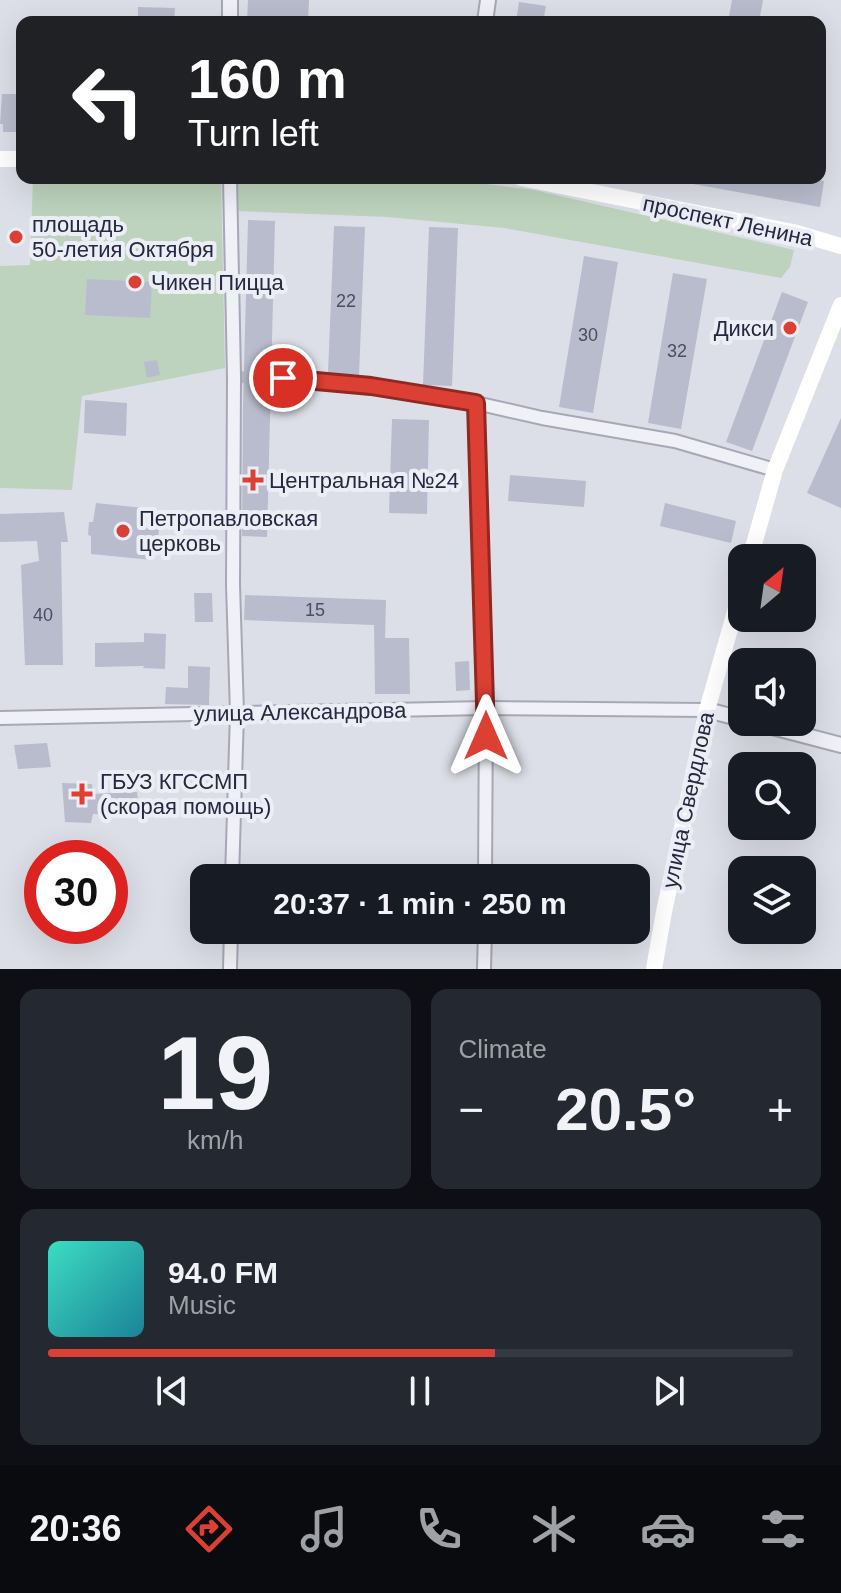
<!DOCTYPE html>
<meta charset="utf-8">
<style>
:root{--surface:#171b24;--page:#242831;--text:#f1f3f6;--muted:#9ea1a6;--line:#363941;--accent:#dc3f33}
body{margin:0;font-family:Helvetica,sans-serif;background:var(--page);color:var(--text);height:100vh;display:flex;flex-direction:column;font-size:30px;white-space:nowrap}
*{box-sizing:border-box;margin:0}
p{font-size:26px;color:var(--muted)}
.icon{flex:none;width:44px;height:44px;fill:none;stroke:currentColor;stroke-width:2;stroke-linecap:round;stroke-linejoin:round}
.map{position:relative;height:969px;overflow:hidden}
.side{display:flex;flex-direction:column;gap:20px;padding:20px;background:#0d0f14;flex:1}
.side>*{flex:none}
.hud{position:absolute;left:16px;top:16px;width:810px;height:168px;border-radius:16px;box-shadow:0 8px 32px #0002;background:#202124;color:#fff;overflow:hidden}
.needle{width:52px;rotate:29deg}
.tools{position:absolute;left:728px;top:544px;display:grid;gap:16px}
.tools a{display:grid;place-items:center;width:88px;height:88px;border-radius:16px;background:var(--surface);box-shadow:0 8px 32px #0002;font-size:40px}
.speed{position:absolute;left:24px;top:840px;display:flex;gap:16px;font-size:40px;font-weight:700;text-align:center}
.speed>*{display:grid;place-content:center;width:104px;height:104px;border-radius:50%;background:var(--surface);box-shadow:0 8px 32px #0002;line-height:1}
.speed .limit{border:12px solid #d22;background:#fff;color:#111}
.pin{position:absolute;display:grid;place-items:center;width:68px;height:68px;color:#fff;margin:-34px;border:4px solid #fff;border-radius:50%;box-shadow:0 2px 8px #0007}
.me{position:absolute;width:88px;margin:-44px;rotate:0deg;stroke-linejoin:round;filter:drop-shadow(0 0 6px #0008)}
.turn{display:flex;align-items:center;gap:28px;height:168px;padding:0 40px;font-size:36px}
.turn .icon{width:104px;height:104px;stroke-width:2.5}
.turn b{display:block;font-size:56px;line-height:68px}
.big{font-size:60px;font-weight:600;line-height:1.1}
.side .widget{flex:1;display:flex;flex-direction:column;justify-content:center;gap:12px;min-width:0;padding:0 28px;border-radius:16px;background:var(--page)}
.side .dial{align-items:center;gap:0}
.dial b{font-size:104px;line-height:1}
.song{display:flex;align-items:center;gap:24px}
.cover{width:96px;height:96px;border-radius:12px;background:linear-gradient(135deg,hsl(170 70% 55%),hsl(190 70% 35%))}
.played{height:8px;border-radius:4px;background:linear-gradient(90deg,var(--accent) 60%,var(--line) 60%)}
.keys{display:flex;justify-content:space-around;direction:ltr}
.heat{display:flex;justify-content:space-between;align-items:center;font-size:44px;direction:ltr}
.side .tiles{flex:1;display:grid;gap:20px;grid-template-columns:1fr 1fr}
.widget:last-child{grid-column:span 2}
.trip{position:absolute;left:190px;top:864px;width:460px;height:80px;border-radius:16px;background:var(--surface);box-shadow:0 8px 32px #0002;font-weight:600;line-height:80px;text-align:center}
.menu{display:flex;height:128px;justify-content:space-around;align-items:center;background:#090b0e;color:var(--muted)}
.menu .icon{width:56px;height:56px}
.menu .selected{color:var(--accent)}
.menu b{font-size:36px;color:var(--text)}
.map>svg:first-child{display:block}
.green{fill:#bdd3bd}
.building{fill:#b9bccc}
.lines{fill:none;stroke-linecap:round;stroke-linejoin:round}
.minor-tunnel{stroke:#b8bac6;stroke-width:12;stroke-dasharray:12 6;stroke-linecap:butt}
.minor-casing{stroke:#a6a8b6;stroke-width:16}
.tertiary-casing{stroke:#a6a8b6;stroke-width:18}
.minor{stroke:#f0f1f6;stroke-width:12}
.tertiary{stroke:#f0f1f6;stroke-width:14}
.secondary{stroke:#fff;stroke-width:16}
.route-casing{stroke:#8f2921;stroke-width:20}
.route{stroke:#dc3f33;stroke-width:14}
.poi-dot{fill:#dc3f33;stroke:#eceef6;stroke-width:3}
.labels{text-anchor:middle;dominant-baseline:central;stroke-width:8;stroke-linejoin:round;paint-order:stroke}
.number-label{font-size:18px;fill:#4a4d63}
.street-label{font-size:22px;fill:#252840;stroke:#eceef6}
.poi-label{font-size:22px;fill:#252840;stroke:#eceef6;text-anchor:start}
</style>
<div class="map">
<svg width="841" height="969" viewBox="0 0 841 969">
<rect width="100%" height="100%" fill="#dddfe8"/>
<g class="green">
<path d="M 33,178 L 221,178 L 225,368 L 82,396 L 72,490 L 0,488 L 0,266 L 30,265 Z"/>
<path d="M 234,178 L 470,182 L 534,190 L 794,250 L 790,267 L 781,278 L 504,228 L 387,217 L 236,211 Z"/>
</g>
<g class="building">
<path d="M 248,0 L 309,0 L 308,22 L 247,22 Z"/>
<path d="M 732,0 L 763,0 L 759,22 L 728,22 Z"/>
<path d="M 519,2 L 546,6 L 543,22 L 516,22 Z"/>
<path d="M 138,7 L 175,8 L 174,22 L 138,22 Z"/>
<path d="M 2,94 L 22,94 L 22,132 L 3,132 L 3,124 L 0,124 Z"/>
<path d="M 693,178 L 807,178 L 824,181 L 820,207 L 693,184 Z"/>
<path d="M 248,220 L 275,221 L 267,537 L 242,536 L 243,405 Z"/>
<path d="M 334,226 L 365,227 L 359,376 L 328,373 Z"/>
<path d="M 429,227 L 458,228 L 452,386 L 423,385 Z"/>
<path d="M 584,256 L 618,262 L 593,413 L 559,407 Z"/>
<path d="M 673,273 L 707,279 L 681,429 L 648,423 Z"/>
<path d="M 87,279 L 152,282 L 150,318 L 85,315 Z"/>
<path d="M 782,292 L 808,302 L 752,451 L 726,442 Z"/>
<path d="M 157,360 L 160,375 L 147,378 L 144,362 Z"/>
<path d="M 85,400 L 127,403 L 126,436 L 84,433 Z"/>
<path d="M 841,418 L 841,508 L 807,493 Z"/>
<path d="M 392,419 L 429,420 L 427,514 L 389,513 Z"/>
<path d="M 510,475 L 586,481 L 584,507 L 508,501 Z"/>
<path d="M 96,503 L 154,509 L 153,527 L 159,528 L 158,540 L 153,541 L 152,560 L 91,554 L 91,536 L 88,535 L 89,522 L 93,522 Z"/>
<path d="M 665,503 L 736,521 L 731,543 L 660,526 Z"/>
<path d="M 64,512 L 68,542 L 61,542 L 63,665 L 25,665 L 21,565 L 39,561 L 37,541 L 0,542 L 0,514 Z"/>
<path d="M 194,593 L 212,593 L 213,622 L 195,622 Z"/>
<path d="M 245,595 L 386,600 L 385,638 L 409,638 L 410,694 L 375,694 L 374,625 L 244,620 Z"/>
<path d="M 144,633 L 166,634 L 165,669 L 143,668 L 144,666 L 95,667 L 95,643 L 144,642 Z"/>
<path d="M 469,661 L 470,690 L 456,691 L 455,662 Z"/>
<path d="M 188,666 L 210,667 L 209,705 L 165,704 L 166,687 L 188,688 Z"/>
<path d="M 47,743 L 51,767 L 18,769 L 14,745 Z"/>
<path d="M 62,783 L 92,784 L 93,794 L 137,792 L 140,816 L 93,814 L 91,823 L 65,822 Z"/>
</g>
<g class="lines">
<path class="minor-tunnel" d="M 234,377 L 283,378"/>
<g class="minor-casing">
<g id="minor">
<path d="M 230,178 L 234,377 L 233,585 L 237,713 L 232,878"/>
<path d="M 283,378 L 371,386 L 476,403 L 542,418 L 675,441 L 775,470"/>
<path d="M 476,403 L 486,708 L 485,878"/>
<path d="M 0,718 L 486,708 L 707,710"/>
<path d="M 230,969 L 231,930"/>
<path d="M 484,969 L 485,930"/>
</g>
</g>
<g class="tertiary-casing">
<g id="tertiary">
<path d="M 230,0 L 230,22"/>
<path d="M 485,22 L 488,0"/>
<path d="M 707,710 L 742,719"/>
<path d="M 753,722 L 841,745"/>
</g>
</g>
<use href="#minor" class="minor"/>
<use href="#tertiary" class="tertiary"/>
<g class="secondary">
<path d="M 0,159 L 22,159"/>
<path d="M 521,178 L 793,232 L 841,246"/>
<path d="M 750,558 L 775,470 L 841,305"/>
<path d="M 654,969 L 664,912 L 707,710 L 742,587"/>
</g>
</g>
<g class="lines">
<g class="route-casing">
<path id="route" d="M 283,378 L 371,386 L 476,403 L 486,736"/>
</g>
<use href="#route" class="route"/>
</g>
<g class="poi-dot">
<circle cx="16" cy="237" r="8"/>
<circle cx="135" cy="282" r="8"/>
<circle cx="790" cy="328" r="8"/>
<path d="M249 468h8v8h8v8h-8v8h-8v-8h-8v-8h8z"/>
<circle cx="123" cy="531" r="8"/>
<path d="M78 782h8v8h8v8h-8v8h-8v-8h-8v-8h8z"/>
</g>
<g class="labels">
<g class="number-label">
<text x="346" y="301">22</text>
<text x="588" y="335">30</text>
<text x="677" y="351">32</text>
<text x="315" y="610">15</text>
<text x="43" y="615">40</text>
</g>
<g class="street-label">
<text transform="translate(728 221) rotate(12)">проспект Ленина</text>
<text transform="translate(300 712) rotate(-1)">улица Александрова</text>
<text transform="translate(688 800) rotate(-78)">улица Свердлова</text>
</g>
<g class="poi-label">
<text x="32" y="224">площадь<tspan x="32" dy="25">50-летия Октября</tspan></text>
<text x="151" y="282">Чикен Пицца</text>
<text x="774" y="328" text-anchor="end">Дикси</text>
<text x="269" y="480">Центральная №24</text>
<text x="139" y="518">Петропавловская<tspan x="139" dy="25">церковь</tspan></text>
<text x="100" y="781">ГБУЗ КГССМП<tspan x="100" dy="25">(скорая помощь)</tspan></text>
</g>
</g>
</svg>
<div class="tools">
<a><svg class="needle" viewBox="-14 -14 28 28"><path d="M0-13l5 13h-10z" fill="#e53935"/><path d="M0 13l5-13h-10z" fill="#9ea1a6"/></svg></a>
<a><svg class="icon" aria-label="sound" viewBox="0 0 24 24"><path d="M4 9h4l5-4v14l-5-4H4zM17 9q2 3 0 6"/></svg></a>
<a><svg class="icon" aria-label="search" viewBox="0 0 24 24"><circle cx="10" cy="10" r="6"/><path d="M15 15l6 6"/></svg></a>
<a><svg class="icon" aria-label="layers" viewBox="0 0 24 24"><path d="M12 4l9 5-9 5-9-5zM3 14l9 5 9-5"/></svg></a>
</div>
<div class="speed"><div class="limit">30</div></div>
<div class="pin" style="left:283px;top:378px;background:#d93025"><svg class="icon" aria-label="arrive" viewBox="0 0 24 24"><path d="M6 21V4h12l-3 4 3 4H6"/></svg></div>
<svg class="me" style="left:486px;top:736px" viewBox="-20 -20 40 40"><path d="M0-17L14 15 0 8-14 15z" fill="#dc3f33" stroke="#fff" stroke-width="4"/></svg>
<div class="trip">20:37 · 1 min · 250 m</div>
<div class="hud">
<div class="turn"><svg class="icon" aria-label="left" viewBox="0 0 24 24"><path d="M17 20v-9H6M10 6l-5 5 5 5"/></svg><div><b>160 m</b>Turn left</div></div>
</div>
</div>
<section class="side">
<div class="tiles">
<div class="widget dial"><b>19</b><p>km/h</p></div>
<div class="widget"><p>Climate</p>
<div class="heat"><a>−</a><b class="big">20.5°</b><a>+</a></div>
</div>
<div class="widget">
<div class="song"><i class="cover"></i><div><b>94.0 FM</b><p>Music</p></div></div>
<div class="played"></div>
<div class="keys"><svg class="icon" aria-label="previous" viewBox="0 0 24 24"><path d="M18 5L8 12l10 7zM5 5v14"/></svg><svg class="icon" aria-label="pause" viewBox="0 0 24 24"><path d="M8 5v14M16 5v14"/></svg><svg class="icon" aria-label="next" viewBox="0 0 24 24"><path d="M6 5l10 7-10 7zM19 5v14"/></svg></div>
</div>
</div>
</section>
<nav class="menu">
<b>20:36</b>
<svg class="icon selected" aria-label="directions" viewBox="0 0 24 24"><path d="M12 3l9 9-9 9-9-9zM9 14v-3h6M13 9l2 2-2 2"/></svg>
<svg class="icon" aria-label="music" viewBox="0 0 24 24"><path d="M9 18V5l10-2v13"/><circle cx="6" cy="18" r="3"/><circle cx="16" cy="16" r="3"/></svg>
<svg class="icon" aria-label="phone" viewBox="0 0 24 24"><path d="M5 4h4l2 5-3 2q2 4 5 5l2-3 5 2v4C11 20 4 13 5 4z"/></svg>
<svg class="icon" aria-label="climate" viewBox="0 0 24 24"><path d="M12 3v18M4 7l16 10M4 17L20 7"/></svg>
<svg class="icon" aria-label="car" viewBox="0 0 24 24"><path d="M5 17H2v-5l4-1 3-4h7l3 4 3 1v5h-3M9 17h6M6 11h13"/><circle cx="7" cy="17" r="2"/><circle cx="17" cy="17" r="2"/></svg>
<svg class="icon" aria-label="filters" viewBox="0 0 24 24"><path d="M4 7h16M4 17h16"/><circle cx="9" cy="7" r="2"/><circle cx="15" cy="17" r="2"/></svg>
</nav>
